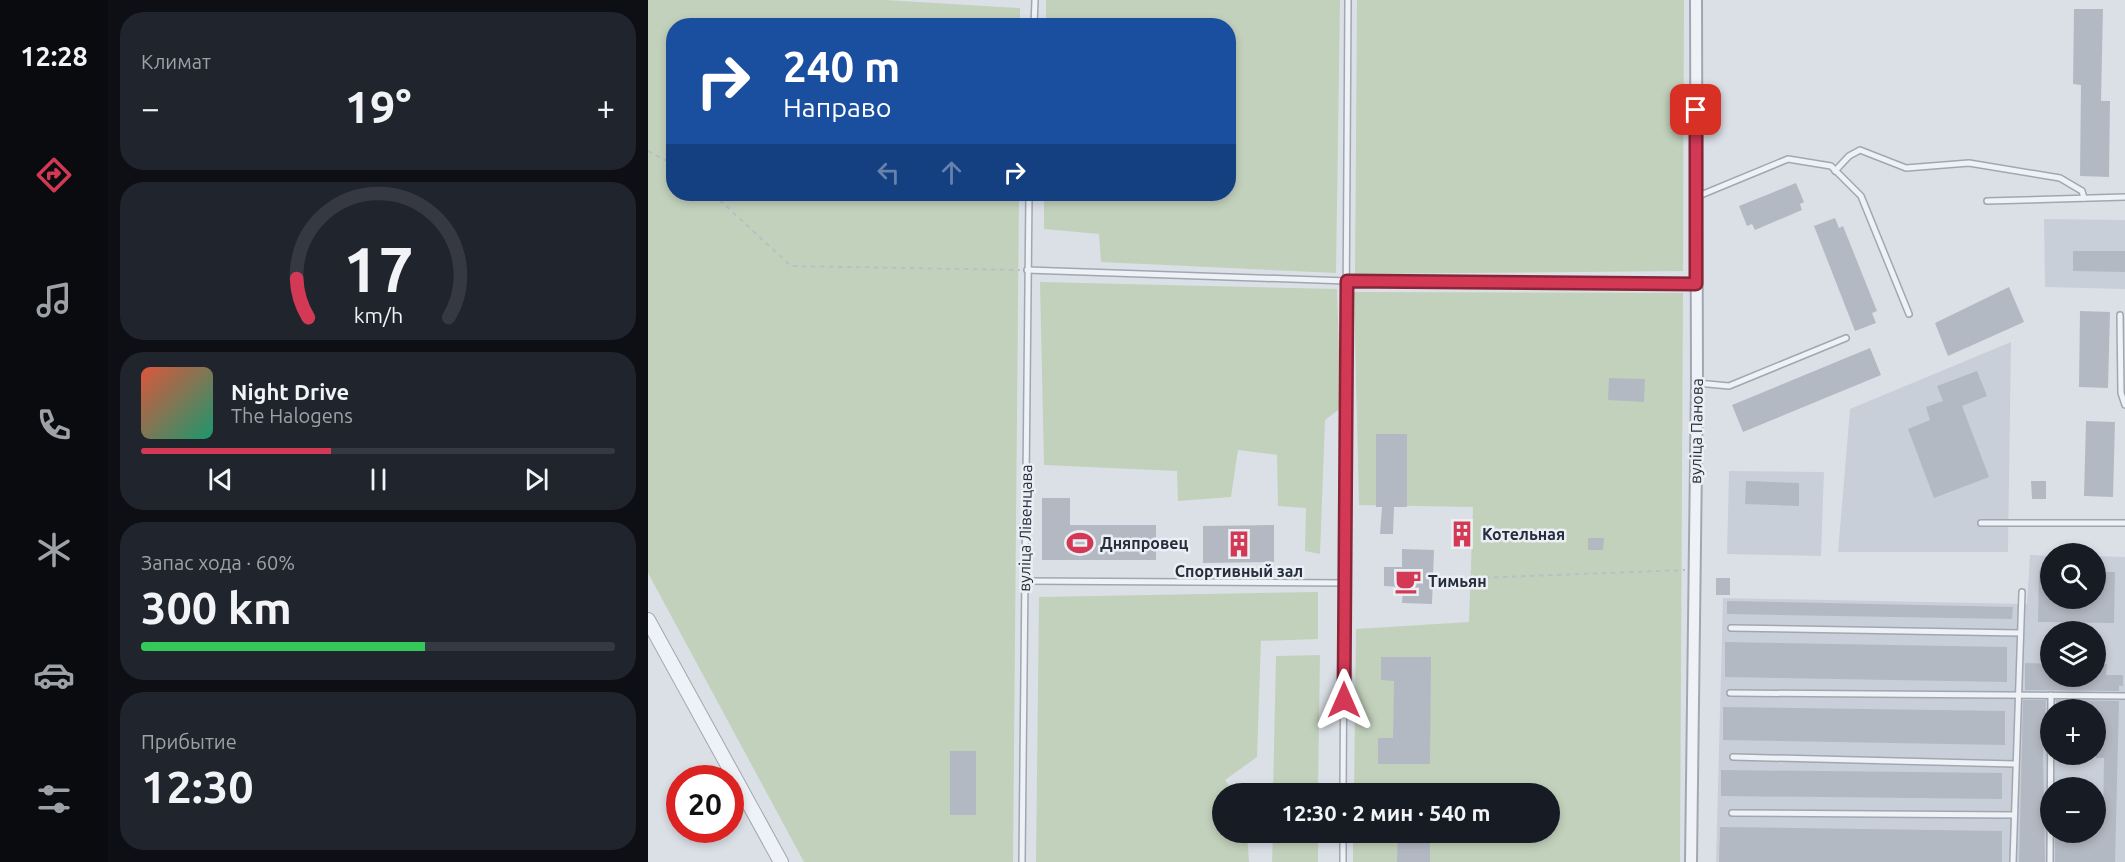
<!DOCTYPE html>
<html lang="ru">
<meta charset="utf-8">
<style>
:root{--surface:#171b24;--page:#20242c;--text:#f1f3f6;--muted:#9ea1a6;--line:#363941;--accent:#d33955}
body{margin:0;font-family:Ubuntu,sans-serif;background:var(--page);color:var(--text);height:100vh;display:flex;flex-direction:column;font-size:22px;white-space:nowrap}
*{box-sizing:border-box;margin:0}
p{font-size:20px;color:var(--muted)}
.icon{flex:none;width:33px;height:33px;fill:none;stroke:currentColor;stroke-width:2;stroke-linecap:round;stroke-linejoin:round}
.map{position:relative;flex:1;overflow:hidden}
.panel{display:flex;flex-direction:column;gap:12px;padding:12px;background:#0d0f14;width:540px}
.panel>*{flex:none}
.hud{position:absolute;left:18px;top:18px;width:570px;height:183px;border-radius:24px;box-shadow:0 3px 9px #0003;background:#1a4fa0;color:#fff;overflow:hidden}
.controls{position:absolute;left:1392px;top:543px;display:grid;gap:12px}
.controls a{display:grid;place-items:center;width:66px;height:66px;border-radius:50%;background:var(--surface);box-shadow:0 3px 9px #0003;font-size:30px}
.speed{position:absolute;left:18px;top:765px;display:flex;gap:12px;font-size:30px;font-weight:700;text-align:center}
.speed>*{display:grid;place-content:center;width:78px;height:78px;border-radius:50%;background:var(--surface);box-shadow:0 3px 9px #0003;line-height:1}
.speed .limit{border:9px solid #d22;background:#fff;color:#111}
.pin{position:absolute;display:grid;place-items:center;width:51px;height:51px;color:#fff;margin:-26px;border-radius:12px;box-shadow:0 3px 9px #0006}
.me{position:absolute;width:66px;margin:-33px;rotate:0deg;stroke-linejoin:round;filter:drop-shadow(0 0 4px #0008)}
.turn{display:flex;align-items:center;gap:21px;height:126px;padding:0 18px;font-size:27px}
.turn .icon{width:78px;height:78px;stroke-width:2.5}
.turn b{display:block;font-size:42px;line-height:51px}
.lanes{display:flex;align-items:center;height:57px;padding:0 18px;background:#0003;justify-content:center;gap:30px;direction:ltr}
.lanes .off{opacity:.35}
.big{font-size:45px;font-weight:700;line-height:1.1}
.panel .widget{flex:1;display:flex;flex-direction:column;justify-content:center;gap:9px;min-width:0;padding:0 21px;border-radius:24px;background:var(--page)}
.panel .dial{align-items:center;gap:0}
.dial svg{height:156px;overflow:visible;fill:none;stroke:var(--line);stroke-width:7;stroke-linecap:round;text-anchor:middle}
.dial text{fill:var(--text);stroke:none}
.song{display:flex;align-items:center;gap:18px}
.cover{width:72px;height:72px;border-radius:9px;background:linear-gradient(135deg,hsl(10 70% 55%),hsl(160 70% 35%))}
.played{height:6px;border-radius:3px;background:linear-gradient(90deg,var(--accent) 40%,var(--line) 40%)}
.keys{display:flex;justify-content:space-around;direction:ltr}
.heat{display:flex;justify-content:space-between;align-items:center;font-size:33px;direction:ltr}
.charge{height:9px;border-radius:4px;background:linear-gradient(90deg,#34c759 60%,var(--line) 0)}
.trip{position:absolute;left:564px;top:783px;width:348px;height:60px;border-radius:30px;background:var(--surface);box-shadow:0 3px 9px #0003;font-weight:700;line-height:60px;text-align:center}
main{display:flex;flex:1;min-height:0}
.tabs{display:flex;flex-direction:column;width:108px;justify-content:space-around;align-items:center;background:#090b0e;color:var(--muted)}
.tabs .icon{width:42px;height:42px}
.tabs .selected{color:var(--accent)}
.tabs b{font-size:27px;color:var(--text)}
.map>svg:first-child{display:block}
.built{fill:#c9cfd9;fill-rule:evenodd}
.green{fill:#c2d1bc}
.building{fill:#b3b9c3}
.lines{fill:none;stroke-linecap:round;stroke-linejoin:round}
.service-casing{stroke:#a1a7b1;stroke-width:8}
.minor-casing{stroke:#a1a7b1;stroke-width:14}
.tertiary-casing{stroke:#a1a7b1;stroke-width:16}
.path{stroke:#babec5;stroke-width:2;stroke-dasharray:4.5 4.5;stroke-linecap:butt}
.service{stroke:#eef1f5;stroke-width:5}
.minor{stroke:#eef1f5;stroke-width:10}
.tertiary{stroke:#eef1f5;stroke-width:14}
.route-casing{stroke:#892537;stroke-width:15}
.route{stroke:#d33955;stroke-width:10}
.labels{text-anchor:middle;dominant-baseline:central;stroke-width:5;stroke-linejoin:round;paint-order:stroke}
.street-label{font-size:16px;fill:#252e3d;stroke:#ebeff4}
.poi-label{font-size:16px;font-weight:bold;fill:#252e3d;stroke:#ebeff4;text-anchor:start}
</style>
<main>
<nav class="tabs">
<b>12:28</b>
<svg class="icon selected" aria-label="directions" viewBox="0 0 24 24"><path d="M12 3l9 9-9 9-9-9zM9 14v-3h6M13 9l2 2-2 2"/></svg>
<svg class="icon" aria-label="music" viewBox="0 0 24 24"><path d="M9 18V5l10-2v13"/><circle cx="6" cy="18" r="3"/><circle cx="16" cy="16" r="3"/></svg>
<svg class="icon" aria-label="phone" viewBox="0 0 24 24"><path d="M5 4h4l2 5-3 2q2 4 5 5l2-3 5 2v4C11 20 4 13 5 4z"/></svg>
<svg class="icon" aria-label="climate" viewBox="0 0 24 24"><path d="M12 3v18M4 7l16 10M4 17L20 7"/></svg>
<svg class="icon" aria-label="car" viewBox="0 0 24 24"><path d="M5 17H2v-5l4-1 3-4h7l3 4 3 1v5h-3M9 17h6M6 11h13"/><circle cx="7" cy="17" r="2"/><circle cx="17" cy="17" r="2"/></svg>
<svg class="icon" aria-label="filters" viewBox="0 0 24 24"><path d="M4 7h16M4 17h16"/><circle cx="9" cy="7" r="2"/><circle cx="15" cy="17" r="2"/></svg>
</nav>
<section class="panel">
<div class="widget"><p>Климат</p>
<div class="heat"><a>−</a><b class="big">19°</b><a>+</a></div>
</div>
<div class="widget dial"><svg viewBox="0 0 100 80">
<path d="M14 69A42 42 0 1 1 86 69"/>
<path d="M14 69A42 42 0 0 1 8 49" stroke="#d33955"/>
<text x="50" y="56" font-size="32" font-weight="700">17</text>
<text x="50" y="72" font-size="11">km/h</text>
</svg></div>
<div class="widget">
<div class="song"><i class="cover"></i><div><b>Night Drive</b><p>The Halogens</p></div></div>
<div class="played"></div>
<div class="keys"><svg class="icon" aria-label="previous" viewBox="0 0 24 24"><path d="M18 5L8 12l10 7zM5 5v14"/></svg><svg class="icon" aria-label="pause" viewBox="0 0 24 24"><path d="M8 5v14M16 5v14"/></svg><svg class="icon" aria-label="next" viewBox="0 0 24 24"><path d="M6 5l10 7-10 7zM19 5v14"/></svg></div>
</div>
<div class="widget"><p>Запас хода · 60%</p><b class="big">300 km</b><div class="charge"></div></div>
<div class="widget"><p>Прибытие</p><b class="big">12:30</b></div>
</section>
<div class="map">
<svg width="1477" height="862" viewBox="0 0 1477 862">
<rect width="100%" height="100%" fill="#dbe0e7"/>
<g class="built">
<path d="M 1396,219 L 1477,220 L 1477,289 L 1397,287 Z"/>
<path d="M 1363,342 L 1360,552 L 1190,552 L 1202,409 Z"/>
<path d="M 1081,471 L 1176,472 L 1173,556 L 1079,554 Z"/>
<path d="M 1382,555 L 1402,556 L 1402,598 L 1448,598 L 1448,556 L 1477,557 L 1477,862 L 1068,862 L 1075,598 L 1379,604 ZM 1402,632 L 1448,632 L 1448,676 L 1402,676 ZM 1402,710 L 1448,710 L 1448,754 L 1402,754 ZM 1402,788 L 1448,788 L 1448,832 L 1402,832 Z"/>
</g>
<g class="green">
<path d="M 0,0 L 238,0 L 372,8 L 372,25 L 26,26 L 26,194 L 371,194 L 365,862 L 156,862 L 0,573 Z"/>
<path d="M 398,0 L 692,0 L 688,273 L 453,262 L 451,234 L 396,229 L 396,194 L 580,194 L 580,26 L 398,25 Z"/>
<path d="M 709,0 L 1036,0 L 1035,271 L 707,274 Z"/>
<path d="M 392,282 L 689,289 L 693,408 L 677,420 L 672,554 L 657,551 L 658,508 L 630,506 L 629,455 L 590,450 L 583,497 L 530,501 L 529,471 L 396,465 Z"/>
<path d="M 706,292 L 1035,293 L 1032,862 L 705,862 L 705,833 L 902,832 L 902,794 L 706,793 L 708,629 L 821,622 L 825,507 L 711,505 Z"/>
<path d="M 670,592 L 670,639 L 613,641 L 609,757 L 577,780 L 586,793 L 574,794 L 574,832 L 599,833 L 601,862 L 388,862 L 391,597 Z"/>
<path d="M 672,655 L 670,793 L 625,793 L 628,656 Z"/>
<path d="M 625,833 L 670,833 L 670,862 L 624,862 Z"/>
</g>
<g class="building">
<path d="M 1426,9 L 1455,9 L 1453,101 L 1462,101 L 1461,177 L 1432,176 L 1433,85 L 1425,84 Z"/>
<path d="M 1148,183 L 1156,202 L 1152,204 L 1154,210 L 1107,230 L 1104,224 L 1099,226 L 1091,206 Z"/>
<path d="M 1187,218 L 1191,228 L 1195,226 L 1229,311 L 1224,313 L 1228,323 L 1207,331 L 1166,226 Z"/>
<path d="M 1425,251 L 1477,251 L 1477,272 L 1425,271 Z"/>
<path d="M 1361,287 L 1376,322 L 1300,356 L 1287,323 Z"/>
<path d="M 1432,311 L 1462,312 L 1460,388 L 1431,387 Z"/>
<path d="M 1222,348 L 1233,375 L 1095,432 L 1084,405 Z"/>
<path d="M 1329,371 L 1339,396 L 1314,406 L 1341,477 L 1286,498 L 1260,429 L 1282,420 L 1278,407 L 1295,401 L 1289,386 Z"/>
<path d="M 961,378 L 997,379 L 996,402 L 960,400 Z"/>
<path d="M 1438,421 L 1467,422 L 1465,497 L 1436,496 Z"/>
<path d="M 728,434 L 759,434 L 759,507 L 746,507 L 745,534 L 732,534 L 734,507 L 728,507 Z"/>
<path d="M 1098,481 L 1151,483 L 1151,506 L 1097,504 Z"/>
<path d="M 1383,481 L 1398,481 L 1398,499 L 1384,499 Z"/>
<path d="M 394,498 L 422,498 L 422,525 L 508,525 L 508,560 L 394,560 Z"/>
<path d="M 626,525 L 626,562 L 555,563 L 555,526 Z"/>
<rect x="806" y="526" width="15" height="16"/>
<path d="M 940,538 L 956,538 L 955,550 L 940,550 Z"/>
<path d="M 754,549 L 786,550 L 784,604 L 754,603 L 755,587 L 736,586 L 736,567 L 754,567 Z"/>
<path d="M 1391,571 L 1402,571 L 1402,598 L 1448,598 L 1448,572 L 1467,572 L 1466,623 L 1390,622 Z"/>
<rect x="1068" y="578" width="14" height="17"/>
<path d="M 1079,601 L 1365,607 L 1364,619 L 1079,614 Z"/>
<path d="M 1077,642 L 1359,647 L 1359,682 L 1077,677 Z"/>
<path d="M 733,657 L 783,657 L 782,764 L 730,764 L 730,738 L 745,738 L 746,681 L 733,680 Z"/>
<path d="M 1377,663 L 1402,664 L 1402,676 L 1448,676 L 1448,664 L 1459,664 L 1458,675 L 1475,675 L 1475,686 L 1471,686 L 1471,691 L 1377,690 Z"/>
<path d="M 1375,700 L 1398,700 L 1395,754 L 1397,862 L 1371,862 Z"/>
<path d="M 1408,700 L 1471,701 L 1467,862 L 1407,862 L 1407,832 L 1448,832 L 1448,822 L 1455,822 L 1456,758 L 1448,758 L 1448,710 L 1408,710 Z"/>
<path d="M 1075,707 L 1357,711 L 1357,745 L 1075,740 Z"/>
<rect x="302" y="751" width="26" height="64"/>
<path d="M 1073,770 L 1354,773 L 1354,799 L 1073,796 Z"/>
<path d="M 1072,827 L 1354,831 L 1354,862 L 1071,862 Z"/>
<path d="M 750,832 L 782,832 L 782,862 L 749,862 Z"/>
</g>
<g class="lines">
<g class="service-casing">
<g id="service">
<path d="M 386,26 L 387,0"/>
<path d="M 1187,171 L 1201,156 L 1212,150 L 1258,168 L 1321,163 L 1412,178 L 1434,191 L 1436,198"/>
<path d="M 1048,197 L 1140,159 L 1183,166 L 1213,196 L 1261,314"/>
<path d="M 1339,201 L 1477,197"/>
<path d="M 379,270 L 699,281 L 1049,284"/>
<path d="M 1472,315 L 1473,393 L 1477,405"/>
<path d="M 1049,383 L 1081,386 L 1198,338"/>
<path d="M 1333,523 L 1477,523"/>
<path d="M 376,581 L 697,583"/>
<path d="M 1083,628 L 1372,633"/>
<path d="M 1082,693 L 1477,696"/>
<path d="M 1085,757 L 1367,764"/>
<path d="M 695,794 L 700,0"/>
<path d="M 1084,813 L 1365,815"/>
<path d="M 374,862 L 381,194"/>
<path d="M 695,862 L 695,832"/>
<path d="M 1365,862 L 1374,592"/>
<path d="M 1402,862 L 1403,695"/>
</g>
</g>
<g class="minor-casing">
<path id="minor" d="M 1043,862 L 1049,383 L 1048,0"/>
</g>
<g class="tertiary-casing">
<path id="tertiary" d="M 0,620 L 133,862"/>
</g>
<g class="path">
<path d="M 0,151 L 26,165"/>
<path d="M 65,194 L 143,266 L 372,270"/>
<path d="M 828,578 L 1037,570"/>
</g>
<use href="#service" class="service"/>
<use href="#minor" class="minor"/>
<use href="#tertiary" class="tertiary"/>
</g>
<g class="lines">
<g class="route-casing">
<path id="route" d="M 696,700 L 699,281 L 1048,284 L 1048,110"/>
</g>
<use href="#route" class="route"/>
</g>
<defs>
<g id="building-bare" transform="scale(2.07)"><path d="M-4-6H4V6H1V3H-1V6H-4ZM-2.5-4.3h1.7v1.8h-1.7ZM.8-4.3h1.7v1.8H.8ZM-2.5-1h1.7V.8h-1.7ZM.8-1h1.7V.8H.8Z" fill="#d33955" stroke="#ebeff4" stroke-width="2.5" paint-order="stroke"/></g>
<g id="stadium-bare" transform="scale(2.07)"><path d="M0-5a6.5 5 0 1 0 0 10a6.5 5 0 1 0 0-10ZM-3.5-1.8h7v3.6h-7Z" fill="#d33955" stroke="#ebeff4" stroke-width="2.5" paint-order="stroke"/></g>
<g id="cafe-bare" transform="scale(2.07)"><path d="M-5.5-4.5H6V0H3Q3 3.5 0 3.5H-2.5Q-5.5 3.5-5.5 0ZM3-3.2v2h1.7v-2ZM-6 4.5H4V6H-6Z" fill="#d33955" stroke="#ebeff4" stroke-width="2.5" paint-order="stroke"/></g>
</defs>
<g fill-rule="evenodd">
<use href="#building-bare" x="814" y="534"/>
<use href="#stadium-bare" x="432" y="543"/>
<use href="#building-bare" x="591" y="544"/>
<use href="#cafe-bare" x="760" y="581"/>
</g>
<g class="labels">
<g class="street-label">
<text transform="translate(1048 431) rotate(-89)">вуліца Панова</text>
<text transform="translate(377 528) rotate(-89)">вуліца Лівенцава</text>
</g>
<g class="poi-label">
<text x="834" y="534">Котельная</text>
<text x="452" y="543">Дняпровец</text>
<text x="591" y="571" text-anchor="middle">Спортивный зал</text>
<text x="780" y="581">Тимьян</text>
</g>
</g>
</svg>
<div class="controls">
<a><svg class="icon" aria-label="search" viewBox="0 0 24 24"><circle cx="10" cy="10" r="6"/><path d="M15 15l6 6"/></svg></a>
<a><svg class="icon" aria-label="layers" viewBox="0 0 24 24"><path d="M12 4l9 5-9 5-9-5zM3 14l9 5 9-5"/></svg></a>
<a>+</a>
<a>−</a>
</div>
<div class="speed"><div class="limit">20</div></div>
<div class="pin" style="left:1048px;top:110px;background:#d93025"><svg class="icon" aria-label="arrive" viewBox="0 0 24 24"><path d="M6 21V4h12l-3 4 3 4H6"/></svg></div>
<svg class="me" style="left:696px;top:700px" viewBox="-20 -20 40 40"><path d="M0-17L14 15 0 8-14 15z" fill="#d33955" stroke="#fff" stroke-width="4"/></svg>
<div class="trip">12:30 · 2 мин · 540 m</div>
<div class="hud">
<div class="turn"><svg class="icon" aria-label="right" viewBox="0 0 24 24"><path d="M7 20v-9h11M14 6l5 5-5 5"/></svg><div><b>240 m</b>Направо</div></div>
<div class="lanes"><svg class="icon off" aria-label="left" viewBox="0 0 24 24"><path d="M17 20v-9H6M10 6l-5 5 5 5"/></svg><svg class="icon off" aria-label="ahead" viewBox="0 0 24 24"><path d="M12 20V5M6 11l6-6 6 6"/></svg><svg class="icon" aria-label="right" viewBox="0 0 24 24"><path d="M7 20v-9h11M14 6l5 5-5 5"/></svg></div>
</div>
</div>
</main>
